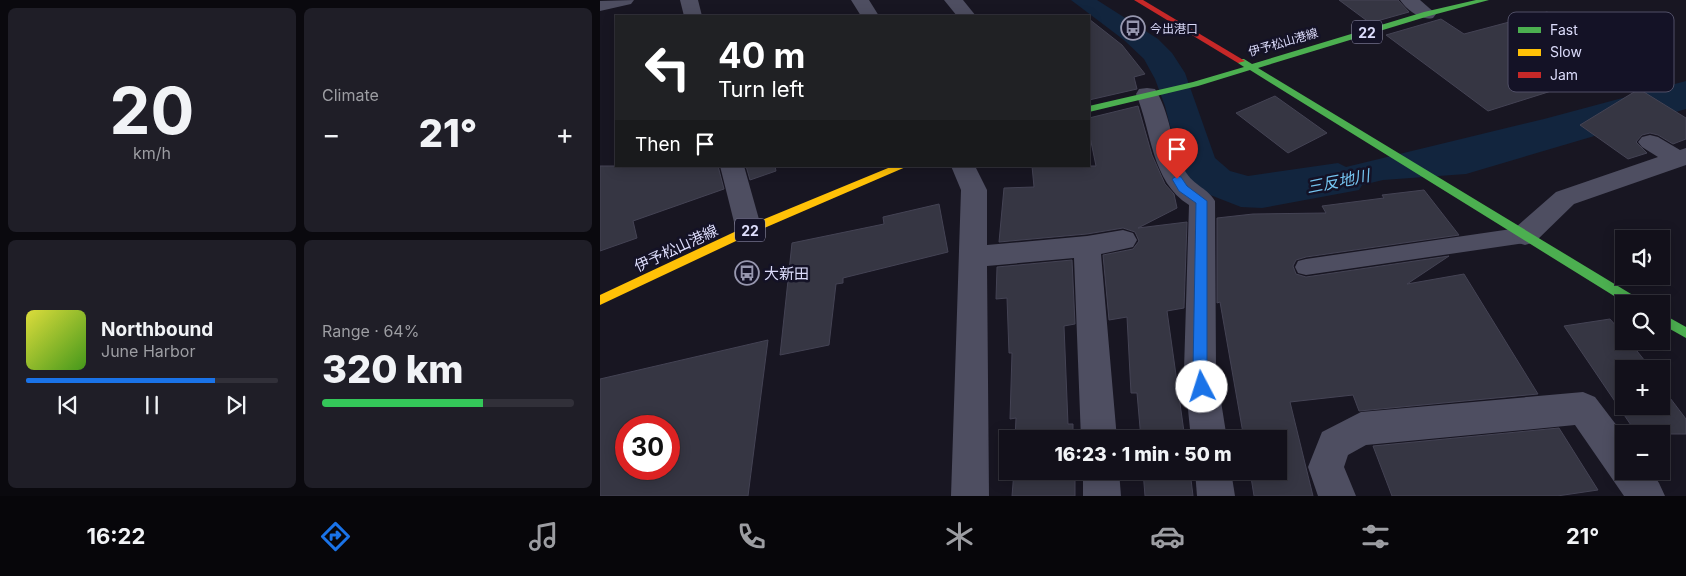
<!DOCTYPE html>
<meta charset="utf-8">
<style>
:root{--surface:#12101a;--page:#1f1e27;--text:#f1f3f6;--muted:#9c9da2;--line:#313039;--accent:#1a73e8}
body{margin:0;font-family:Inter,"Noto Sans JP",sans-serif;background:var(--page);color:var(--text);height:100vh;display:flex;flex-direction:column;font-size:19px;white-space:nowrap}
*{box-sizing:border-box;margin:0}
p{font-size:16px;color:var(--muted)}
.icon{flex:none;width:28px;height:28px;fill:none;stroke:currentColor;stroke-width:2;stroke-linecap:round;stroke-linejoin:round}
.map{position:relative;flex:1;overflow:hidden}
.drawer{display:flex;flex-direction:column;gap:8px;padding:8px;background:#0a090e;width:600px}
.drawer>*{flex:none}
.hud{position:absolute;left:15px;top:15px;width:475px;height:152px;border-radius:0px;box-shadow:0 2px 12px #0003,0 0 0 1px var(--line);background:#202124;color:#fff;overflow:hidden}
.controls{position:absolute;left:1015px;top:230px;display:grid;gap:10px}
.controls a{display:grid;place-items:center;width:55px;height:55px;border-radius:0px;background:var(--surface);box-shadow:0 2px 12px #0003,0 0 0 1px var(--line);font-size:25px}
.speed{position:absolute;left:15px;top:415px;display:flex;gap:10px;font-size:25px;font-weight:700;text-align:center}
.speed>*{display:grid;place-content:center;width:65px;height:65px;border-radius:50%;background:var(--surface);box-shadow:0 2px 12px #0003,0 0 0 1px var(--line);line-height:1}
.speed .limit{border:8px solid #d22;background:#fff;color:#111}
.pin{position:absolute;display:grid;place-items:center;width:42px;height:42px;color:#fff;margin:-51px -21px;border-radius:50% 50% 50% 0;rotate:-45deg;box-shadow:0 0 5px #0007}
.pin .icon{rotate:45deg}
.me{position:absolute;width:55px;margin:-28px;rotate:355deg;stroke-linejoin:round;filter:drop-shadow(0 0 4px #0008)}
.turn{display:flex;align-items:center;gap:18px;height:105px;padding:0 20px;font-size:22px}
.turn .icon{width:65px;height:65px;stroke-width:2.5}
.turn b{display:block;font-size:35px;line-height:42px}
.then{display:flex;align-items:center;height:48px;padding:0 20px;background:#0003;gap:10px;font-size:19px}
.big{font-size:38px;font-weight:800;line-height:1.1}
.drawer .card{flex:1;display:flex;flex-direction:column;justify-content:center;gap:8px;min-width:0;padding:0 18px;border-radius:8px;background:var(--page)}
.drawer .dial{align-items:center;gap:0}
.dial b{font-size:65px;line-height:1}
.song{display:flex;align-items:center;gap:15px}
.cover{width:60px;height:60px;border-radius:8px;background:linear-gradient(135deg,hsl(60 70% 55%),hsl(100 70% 35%))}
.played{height:5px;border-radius:2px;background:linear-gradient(90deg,var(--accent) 75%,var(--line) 75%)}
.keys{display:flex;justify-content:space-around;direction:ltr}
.heat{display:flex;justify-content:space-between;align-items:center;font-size:28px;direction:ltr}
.charge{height:8px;border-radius:4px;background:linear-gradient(90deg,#34c759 64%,var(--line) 0)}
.drawer .tiles{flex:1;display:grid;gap:8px;grid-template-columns:repeat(2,1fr)}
.trip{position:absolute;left:399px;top:430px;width:288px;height:50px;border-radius:0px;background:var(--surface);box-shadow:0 2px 12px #0003,0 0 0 1px var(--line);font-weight:800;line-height:50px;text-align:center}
.tab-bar{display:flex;height:80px;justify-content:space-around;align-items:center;background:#07060a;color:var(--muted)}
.tab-bar .icon{width:35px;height:35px}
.tab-bar .current{color:var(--accent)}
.tab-bar b{font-size:22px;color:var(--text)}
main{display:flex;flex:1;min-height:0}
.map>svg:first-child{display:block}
.water{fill:#12253e}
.building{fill:#363643;stroke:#444354;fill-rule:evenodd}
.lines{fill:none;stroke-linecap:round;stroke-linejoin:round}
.lane{fill:#4e4e61;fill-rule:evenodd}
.street{fill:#4e4e61;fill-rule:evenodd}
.fast{fill:#4caf50;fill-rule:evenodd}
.slow{fill:#ffc107;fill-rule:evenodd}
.jam{fill:#c62828;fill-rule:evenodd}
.route{fill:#1a73e8;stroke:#114b97}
.labels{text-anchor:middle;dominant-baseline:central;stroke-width:5;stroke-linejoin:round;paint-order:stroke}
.far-poi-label{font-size:12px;fill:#dcdcfb;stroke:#141226;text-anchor:start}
.far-street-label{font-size:12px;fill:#dcdcfb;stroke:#141226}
.shield{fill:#141226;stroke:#a09fbb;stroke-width:1}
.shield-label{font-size:14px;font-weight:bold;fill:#dcdcfb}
.street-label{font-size:15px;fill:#dcdcfb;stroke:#141226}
.poi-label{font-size:15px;fill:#dcdcfb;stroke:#141226;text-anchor:start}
.water-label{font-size:16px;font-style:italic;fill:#75c4f0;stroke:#141226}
.key{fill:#141226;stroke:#504f66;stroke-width:1}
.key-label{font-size:14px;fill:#dcdcfb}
</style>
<main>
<section class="drawer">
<div class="tiles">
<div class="card dial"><b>20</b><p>km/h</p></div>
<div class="card"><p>Climate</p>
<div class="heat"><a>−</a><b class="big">21°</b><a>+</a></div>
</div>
<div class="card">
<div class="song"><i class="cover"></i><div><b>Northbound</b><p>June Harbor</p></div></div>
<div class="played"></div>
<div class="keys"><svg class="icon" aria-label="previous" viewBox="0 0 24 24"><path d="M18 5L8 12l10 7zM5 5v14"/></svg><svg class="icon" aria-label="pause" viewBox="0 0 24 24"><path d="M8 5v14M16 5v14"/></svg><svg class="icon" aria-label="next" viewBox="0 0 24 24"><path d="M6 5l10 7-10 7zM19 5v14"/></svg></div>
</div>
<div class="card"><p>Range · 64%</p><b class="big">320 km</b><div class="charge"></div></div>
</div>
</section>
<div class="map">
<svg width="1086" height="496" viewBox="0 0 1086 496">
<rect width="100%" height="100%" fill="#181622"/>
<path class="water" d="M 471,0 L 497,0 L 558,39 L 572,53 L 585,73 L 615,158 L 630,171 L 648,176 L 738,163 L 746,167 L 944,119 L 1086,81 L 1086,109 L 866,174 L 783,180 L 762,185 L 759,190 L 662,208 L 641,207 L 600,191 L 588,181 L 577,153 L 565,106 L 555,79 L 544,59 L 524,40 Z"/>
<g class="building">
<path d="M 739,0 L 798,0 L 809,12 L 770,23 Z"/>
<path d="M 947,12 L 1037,64 L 888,111 L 786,35 L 841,19 L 864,34 Z"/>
<path d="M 489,19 L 522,45 L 545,74 L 534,77 L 537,89 L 489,100 Z"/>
<path d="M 1039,89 L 1086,118 L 1086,139 L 1073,144 L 1058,135 L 1050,133 L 1042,135 L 1036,142 L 1047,153 L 1028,159 L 980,125 Z"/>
<path d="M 675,96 L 727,133 L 688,153 L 636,113 Z"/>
<path d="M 538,106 L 552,155 L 565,184 L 574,194 L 577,208 L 538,228 L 587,222 L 584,308 L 567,311 L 585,439 L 541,439 L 537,393 L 531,393 L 527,317 L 509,320 L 503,255 L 533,249 L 539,241 L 535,232 L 523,228 L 487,234 L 399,242 L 404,188 L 434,187 L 432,166 L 496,166 L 489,132 L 489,118 Z"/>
<path d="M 0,166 L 118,166 L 124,189 L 33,221 L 37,238 L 0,251 Z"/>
<path d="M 146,166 L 175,166 L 176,171 L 150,180 Z"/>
<path d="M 824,190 L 859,235 L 706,257 L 696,260 L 693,266 L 696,274 L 706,277 L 849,256 L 807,284 L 864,274 L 938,394 L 759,411 L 753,395 L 690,402 L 713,496 L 654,496 L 650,471 L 678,471 L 678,439 L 644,439 L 620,302 L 617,303 L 617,218 L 653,214 L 726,213 L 722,206 L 784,198 L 782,195 Z"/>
<path d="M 339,204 L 348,252 L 243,278 L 243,283 L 236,284 L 229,345 L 180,355 L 192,243 L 284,224 L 283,217 Z"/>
<path d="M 472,260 L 475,324 L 464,326 L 468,424 L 473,424 L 473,439 L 415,439 L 416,418 L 410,419 L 412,353 L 409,353 L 407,298 L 396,299 L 397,267 Z"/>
<path d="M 1010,319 L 1024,335 L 1024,341 L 1029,341 L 1049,366 L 1047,367 L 1048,369 L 1024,369 L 1024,406 L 1061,406 L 1061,386 L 1086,419 L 1086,434 L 1037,434 L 964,326 Z"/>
<path d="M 168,340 L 148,496 L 0,496 L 0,379 ZM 26,426 L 69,426 L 69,469 L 26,469 Z"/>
<path d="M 959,428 L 998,490 L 957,496 L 792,496 L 773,446 Z"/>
<path d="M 414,471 L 475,471 L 475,496 L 412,496 Z"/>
<path d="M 543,471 L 590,471 L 593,496 L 545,496 Z"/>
</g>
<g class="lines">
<path class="lane" d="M 925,227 L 932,230 L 935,235 L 932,240 L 925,243 L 706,275 L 698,273 L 695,267 L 698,261 L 706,259 Z"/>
<g class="street">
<path d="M 34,0 L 31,4 L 0,11 L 0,1 Z"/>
<path d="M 80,0 L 98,0 L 102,16 L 84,16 Z"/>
<path d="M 251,0 L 269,0 L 279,16 L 261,16 Z"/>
<path d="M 344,0 L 363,0 L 376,16 L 357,16 Z"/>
<path d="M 800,0 L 820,0 L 836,14 L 833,18 C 821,21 807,10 800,0 Z"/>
<path d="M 547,88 L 555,89 C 570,112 571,143 583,167 C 591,185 607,187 615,201 L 616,370 L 627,439 L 591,439 L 584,370 L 589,205 C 551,181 552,132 536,94 L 539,89 Z"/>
<path d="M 1050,135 L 1058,137 L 1080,150 L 1086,148 L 1086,165 L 974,204 L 935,242 L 925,245 L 915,242 L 912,235 L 915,228 L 956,192 L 1058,157 L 1042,147 L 1038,142 L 1042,137 Z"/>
<path d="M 120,166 L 144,166 L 162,230 L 158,237 L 149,240 L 140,237 L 136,230 Z"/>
<path d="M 351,166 L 375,166 L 387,190 L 387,245 L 487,236 L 523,230 L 533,233 L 537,240 L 533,247 L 501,254 L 517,439 L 481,439 L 474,258 L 387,266 L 389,496 L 351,496 L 361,190 Z"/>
<path d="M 983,392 L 995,397 L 1024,435 L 1024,471 L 1051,471 L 1059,483 L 1065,496 L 1024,496 L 975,425 L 766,445 L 748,455 L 744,467 L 756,496 L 718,496 L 708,467 L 722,432 L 761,412 Z"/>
<path d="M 483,471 L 519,471 L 521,496 L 483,496 Z"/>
<path d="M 595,471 L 631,471 L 635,496 L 597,496 Z"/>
</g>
<g class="fast">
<path d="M 876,0 L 889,0 L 829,16 L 658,68 L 1041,300 L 1043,304 L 1027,304 L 650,70 L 598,86 L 489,112 L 489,106 L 593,82 L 644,67 L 638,63 L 638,59 L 644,59 L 652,64 L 824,12 Z"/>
<path d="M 1061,313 L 1086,327 L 1086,338 L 1061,324 Z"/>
</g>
<path class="slow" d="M 293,166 L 308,166 L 153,233 L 0,305 L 0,295 L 145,227 Z"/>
<path class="jam" d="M 534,0 L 543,0 L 645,61 L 638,63 Z"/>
</g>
<path class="route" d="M 577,176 L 581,177 L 587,186 L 607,201 L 607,370 L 609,387 L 607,391 L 602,393 L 597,391 L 593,370 L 596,203 L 579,191 L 572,179 Z"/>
<defs>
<g id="bus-ring" transform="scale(1.25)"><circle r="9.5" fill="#141226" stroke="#9797af" stroke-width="1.5"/><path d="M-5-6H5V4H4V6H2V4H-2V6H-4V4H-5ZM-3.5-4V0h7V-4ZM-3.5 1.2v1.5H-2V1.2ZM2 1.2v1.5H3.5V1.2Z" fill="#9797af"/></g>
</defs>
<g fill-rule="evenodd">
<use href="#bus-ring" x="533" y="28"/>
<use href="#bus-ring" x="147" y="273"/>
</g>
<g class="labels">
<g class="far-poi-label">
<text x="550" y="28">今出港口</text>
</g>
<g class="far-street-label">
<text transform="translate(683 42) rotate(-16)">伊予松山港線</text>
</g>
<g class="shield">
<rect x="752" y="20.5" width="30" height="23" rx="4"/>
<rect x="135" y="218.5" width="30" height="23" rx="4"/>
</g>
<g class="shield-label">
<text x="767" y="32">22</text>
<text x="150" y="230">22</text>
</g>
<g class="street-label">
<text transform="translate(76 248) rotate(-25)">伊予松山港線</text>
</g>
<g class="poi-label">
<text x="164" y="273">大新田</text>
</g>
<g class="water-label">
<text transform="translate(738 181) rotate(-11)">三反地川</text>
</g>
</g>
<rect x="908" y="12" width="166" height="80" rx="8" class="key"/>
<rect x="918" y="27" width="23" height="6" fill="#4caf50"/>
<rect x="918" y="49" width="23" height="7" fill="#ffc107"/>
<rect x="918" y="72" width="23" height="6" fill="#c62828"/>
<g class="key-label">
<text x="950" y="35">Fast</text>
<text x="950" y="57">Slow</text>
<text x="950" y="80">Jam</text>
</g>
</svg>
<div class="controls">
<a><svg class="icon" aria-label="sound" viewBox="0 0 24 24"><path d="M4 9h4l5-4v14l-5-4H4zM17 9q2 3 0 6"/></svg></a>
<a><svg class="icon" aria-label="search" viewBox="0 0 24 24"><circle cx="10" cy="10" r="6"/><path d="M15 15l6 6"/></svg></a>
<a>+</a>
<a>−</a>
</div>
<div class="speed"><div class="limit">30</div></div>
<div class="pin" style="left:577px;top:179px;background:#d93025"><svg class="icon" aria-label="arrive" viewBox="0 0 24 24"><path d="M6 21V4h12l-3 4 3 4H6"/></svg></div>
<svg class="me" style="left:602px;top:387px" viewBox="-20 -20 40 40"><circle r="19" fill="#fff"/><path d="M0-13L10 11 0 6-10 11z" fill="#1a73e8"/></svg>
<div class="trip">16:23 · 1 min · 50 m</div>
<div class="hud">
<div class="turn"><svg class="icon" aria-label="left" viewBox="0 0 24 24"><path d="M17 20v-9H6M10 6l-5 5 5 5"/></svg><div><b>40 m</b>Turn left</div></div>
<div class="then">Then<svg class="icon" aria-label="arrive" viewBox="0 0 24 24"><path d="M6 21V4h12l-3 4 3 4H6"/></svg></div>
</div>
</div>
</main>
<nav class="tab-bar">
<b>16:22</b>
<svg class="icon current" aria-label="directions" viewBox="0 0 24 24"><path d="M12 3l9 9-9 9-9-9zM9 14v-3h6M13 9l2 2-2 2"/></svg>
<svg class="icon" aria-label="music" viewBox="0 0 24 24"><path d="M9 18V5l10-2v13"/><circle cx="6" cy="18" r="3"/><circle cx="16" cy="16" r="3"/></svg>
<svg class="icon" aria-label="phone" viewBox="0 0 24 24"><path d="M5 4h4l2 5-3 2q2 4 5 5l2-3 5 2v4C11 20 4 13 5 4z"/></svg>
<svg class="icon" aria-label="climate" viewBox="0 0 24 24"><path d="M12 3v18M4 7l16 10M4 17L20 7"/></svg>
<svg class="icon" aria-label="car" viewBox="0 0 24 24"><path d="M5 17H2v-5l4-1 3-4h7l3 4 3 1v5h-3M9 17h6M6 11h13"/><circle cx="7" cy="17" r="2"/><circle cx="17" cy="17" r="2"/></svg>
<svg class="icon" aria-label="filters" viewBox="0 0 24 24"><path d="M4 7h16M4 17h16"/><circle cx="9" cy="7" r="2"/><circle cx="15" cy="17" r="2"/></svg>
<b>21°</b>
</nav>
